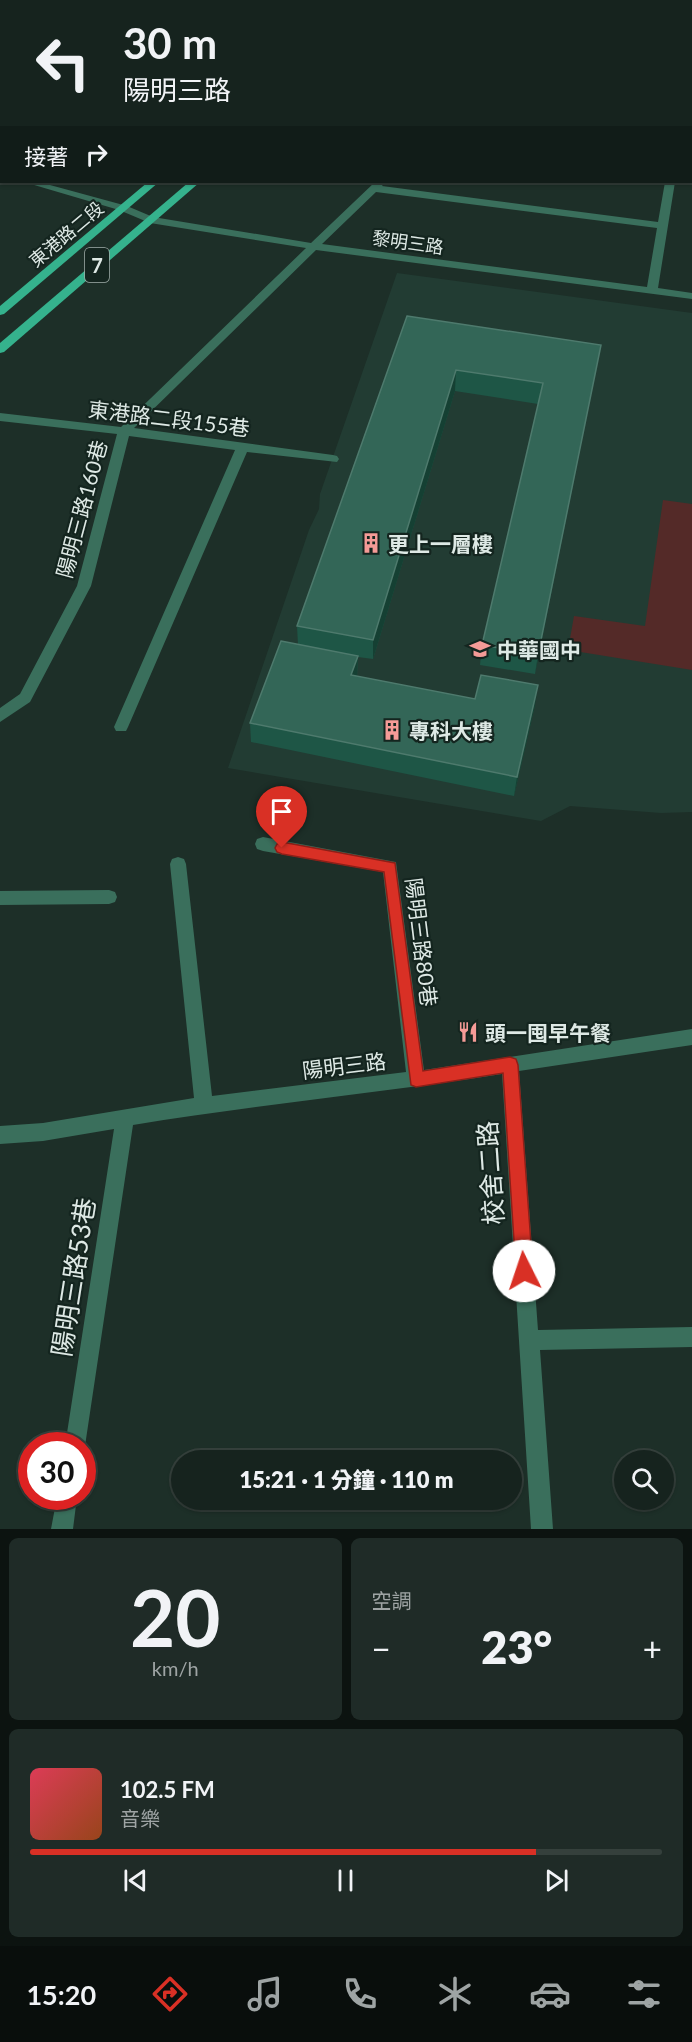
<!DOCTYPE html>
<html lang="zh-TW">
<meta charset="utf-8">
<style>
:root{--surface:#16231e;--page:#1f2b27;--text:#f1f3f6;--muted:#9ea4a4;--line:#35403c;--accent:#d93025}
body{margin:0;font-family:Lato,"Noto Sans TC",sans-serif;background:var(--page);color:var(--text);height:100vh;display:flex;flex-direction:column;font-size:22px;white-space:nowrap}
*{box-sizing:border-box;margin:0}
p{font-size:20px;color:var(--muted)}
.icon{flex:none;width:33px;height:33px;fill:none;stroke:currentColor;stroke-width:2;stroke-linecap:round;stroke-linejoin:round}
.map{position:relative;height:1529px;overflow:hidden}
.sheet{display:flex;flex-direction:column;gap:9px;padding:9px;background:#0c1310;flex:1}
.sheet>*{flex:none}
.hud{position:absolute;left:0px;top:0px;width:693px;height:183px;box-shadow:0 2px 4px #0004,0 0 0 2px var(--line);background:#16231e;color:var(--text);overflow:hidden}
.buttons{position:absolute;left:614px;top:1450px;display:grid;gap:12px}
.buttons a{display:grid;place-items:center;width:60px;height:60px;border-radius:50%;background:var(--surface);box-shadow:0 2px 4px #0004,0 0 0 2px var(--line);font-size:30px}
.speed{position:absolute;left:18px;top:1432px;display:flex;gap:12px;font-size:30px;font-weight:700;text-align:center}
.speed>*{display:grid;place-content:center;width:78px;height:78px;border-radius:50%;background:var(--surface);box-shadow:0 2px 4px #0004,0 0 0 2px var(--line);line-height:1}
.speed .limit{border:9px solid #d22;background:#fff;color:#111}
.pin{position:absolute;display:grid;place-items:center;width:51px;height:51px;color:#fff;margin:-62px -26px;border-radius:50% 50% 50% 0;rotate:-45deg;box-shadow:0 0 6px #0007}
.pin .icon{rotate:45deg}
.me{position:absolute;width:66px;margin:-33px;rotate:356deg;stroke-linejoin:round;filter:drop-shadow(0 0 4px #0008)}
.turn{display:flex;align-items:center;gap:21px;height:126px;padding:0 24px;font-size:27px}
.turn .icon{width:78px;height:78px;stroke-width:2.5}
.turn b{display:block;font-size:42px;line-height:51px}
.then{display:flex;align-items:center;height:57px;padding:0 24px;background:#0003;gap:12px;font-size:22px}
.big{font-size:45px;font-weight:800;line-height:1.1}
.sheet .widget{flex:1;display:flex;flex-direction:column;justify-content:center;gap:9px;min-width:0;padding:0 21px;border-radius:9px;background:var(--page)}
.sheet .dial{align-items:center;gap:0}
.dial b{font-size:78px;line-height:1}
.song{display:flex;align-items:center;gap:18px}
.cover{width:72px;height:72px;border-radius:9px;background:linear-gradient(135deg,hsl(350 70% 55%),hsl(20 70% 35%))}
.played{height:6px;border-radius:3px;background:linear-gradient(90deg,var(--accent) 80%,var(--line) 80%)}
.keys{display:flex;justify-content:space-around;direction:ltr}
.heat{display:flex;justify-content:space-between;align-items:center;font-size:33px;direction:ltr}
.sheet .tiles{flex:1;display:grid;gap:9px;grid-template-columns:1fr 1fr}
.widget:last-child{grid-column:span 2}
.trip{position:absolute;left:171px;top:1450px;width:351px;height:60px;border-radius:30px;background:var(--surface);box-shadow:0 2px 4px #0004,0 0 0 2px var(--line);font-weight:800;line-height:60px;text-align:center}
.menu{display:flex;height:96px;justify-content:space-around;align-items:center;background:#090e0c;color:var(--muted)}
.menu .icon{width:42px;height:42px}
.menu .on{color:var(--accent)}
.menu b{font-size:27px;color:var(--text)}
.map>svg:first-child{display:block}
.built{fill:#223c33}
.green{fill:#542a28}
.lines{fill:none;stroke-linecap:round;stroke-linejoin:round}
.canal{fill:#a76864;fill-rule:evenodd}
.minor{fill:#3a6f5c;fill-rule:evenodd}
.major{fill:#35b28d;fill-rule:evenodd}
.wall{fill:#1e5646}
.shaded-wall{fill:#154033}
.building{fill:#336657;stroke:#4e7a6d;stroke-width:1.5}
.route{fill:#d93025;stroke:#8d1f18;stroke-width:1.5}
.labels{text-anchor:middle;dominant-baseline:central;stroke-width:4.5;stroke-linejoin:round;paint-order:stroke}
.far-street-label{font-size:18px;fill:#dee9e5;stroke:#14251f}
.shield{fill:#14251f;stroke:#a1aeaa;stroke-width:1.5}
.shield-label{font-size:20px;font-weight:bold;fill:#dee9e5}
.street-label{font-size:21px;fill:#dee9e5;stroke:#14251f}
.poi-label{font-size:21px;font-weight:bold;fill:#dee9e5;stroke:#14251f;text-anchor:start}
.near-street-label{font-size:26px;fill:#dee9e5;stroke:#14251f}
</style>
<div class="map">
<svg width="692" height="1529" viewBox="0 0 692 1529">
<rect width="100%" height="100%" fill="#1d2f28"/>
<path class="built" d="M 397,273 L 692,313 L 692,812 L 661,813 L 570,806 L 541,821 L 228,768 L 309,530 L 319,509 L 320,494 Z"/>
<path class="green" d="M 663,500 L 692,504 L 692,670 L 568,650 L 574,616 L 645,626 Z"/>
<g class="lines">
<path class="canal" d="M 226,0 L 248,0 L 225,2 Z"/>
<g class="minor">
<path d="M 20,0 L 28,0 L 19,2 Z"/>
<path d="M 158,0 L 166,0 L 167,2 L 158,2 Z"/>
<path d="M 522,0 L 531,0 L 532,2 L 523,2 Z"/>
<path d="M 566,0 L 575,0 L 565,2 Z"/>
<path d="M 2,45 L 2,53 L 0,54 L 0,46 Z"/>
<path d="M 0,173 L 2,173 L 0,180 Z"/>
<path d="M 24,182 L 39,182 L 127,206 L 153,217 L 311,243 L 375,182 L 385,182 L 382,186 L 658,222 L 665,182 L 675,182 L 658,288 L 692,293 L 692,299 L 316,250 L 134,428 L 333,455 L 337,456 L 339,459 L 337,462 L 247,452 L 128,727 L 126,731 L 116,731 L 114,727 L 235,450 L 129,436 L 91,586 L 30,702 L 0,722 L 0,708 L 20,694 L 77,586 L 117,434 L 0,421 L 0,413 L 121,427 L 306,248 L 150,223 L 119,210 ZM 376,192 L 657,228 L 647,287 L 322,244 Z"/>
<path d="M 263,837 L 396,862 L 424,1070 L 692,1029 L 692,1045 L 519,1071 L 538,1330 L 692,1327 L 692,1347 L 540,1350 L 553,1529 L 531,1529 L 502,1074 C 379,1093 255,1105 133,1125 L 85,1446 L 82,1453 L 82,1446 L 65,1446 L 114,1129 L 43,1141 L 0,1144 L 0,1126 L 43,1123 L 194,1098 L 170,864 L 172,859 L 178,857 L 184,859 L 186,864 L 212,1096 L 406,1072 L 383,872 L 263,851 L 257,849 L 255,844 L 257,839 Z"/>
<path d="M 109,890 L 115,892 L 117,897 L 115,902 L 109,904 L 0,905 L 0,891 Z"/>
<path d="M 57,1497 L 77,1497 L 73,1529 L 51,1529 Z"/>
</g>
<g class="major">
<path d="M 370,0 L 379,0 L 369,2 Z"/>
<path d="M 405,0 L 413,0 L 404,2 Z"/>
<path d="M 148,182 L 159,182 L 4,314 L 0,315 L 0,306 Z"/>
<path d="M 189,182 L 200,182 L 4,352 L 0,353 L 0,343 Z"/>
</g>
</g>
<path class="wall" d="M 407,316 L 601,345 L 535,674 L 480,665 L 482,645 L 538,404 L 455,391 L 373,659 L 358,657 L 357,676 L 475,699 L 535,705 L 514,796 L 251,742 L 250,723 L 298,645 L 297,626 Z"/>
<g class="shaded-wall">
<path d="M 601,345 L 597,365 L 535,674 L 538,655 Z"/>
<path d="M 456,370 L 455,391 L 373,659 L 373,640 Z"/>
<path d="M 358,656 L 357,676 L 351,675 Z"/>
<path d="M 538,685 L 535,705 L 514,796 L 517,777 Z"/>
</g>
<g class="building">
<path d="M 407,316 L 601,345 L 538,655 L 482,645 L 543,383 L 456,370 L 373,640 L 297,626 Z"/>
<path d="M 281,641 L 358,656 L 351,675 L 475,699 L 481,675 L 538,685 L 517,777 L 250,723 Z"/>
</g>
<path class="route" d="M 282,842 L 395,863 L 423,1071 L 510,1057 L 516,1059 L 518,1065 L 533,1271 L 530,1277 L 524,1280 L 518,1277 L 516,1271 L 503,1073 L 416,1087 L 411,1085 L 384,872 L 282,854 L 277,852 L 275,848 L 277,844 Z"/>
<defs>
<g id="building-bare" transform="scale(1.62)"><path d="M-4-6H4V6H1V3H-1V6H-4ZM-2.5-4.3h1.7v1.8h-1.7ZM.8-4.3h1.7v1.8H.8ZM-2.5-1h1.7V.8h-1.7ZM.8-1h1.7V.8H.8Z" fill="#f59b97" stroke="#14251f" stroke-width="2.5" paint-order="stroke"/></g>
<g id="school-bare" transform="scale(1.62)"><path d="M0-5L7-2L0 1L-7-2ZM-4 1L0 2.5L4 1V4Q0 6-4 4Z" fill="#f59b97" stroke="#14251f" stroke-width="2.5" paint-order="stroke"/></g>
<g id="restaurant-bare" transform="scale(1.62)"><path d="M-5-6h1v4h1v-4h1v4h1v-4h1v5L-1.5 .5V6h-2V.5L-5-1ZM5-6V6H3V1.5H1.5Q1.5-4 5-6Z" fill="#f59b97" stroke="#14251f" stroke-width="2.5" paint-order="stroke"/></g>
</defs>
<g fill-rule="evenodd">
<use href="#building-bare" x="371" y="543"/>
<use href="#school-bare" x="480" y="649"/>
<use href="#building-bare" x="392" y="730"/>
<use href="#restaurant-bare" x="468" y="1032"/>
</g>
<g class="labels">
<g class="far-street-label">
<text transform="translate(66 234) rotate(-40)">東港路二段</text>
<text transform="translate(408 242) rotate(8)">黎明三路</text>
</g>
<rect class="shield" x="85" y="248" width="24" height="34" rx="4.5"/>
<g class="shield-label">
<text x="97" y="265">7</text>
</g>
<g class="street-label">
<text transform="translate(169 418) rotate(7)">東港路二段155巷</text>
<text transform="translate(81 509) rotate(-75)">陽明三路160巷</text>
<text transform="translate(422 942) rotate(83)">陽明三路80巷</text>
<text transform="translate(344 1065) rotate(-7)">陽明三路</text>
</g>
<g class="poi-label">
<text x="388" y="543">更上一層樓</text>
<text x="497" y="649">中華國中</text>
<text x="409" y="730">專科大樓</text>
<text x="485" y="1032">頭一囤早午餐</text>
</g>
<g class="near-street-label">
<text transform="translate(490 1173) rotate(-94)">校舍二路</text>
<text transform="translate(73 1277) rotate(-81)">陽明三路53巷</text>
</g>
</g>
</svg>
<div class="buttons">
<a><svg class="icon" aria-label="search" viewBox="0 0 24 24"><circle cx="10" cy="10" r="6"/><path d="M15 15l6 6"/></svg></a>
</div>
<div class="speed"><div class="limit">30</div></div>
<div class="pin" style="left:282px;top:848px;background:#d93025"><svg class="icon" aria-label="arrive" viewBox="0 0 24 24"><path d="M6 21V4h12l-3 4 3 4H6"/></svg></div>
<svg class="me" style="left:524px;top:1271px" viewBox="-20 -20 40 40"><circle r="19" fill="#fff"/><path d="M0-13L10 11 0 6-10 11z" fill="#d93025"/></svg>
<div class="trip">15:21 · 1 分鐘 · 110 m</div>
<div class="hud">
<div class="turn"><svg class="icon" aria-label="left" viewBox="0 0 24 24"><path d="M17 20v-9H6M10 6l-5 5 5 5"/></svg><div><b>30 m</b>陽明三路</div></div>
<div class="then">接著<svg class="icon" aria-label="right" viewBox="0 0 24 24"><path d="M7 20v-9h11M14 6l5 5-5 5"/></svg></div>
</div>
</div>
<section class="sheet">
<div class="tiles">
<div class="widget dial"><b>20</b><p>km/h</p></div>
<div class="widget"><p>空調</p>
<div class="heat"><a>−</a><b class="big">23°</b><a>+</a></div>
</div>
<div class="widget">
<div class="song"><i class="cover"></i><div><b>102.5 FM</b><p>音樂</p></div></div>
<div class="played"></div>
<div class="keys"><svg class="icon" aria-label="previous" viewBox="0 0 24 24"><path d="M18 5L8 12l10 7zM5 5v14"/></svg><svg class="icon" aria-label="pause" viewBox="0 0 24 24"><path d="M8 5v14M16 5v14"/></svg><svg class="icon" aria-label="next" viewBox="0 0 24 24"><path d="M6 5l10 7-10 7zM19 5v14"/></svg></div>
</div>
</div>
</section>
<nav class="menu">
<b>15:20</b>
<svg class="icon on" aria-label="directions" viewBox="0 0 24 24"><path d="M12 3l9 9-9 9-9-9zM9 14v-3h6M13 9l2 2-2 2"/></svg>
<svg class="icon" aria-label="music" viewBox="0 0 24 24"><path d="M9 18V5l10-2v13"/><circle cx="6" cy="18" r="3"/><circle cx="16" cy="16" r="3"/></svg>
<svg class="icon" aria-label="phone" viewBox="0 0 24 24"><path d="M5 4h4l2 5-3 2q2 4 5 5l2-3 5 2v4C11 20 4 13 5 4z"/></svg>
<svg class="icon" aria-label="climate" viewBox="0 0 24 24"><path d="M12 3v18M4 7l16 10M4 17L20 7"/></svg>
<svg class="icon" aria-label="car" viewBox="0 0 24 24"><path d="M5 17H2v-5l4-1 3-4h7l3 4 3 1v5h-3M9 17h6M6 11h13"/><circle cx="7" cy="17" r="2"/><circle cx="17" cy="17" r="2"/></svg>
<svg class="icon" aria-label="filters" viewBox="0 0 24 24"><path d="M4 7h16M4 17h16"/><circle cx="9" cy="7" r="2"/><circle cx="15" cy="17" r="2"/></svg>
</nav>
